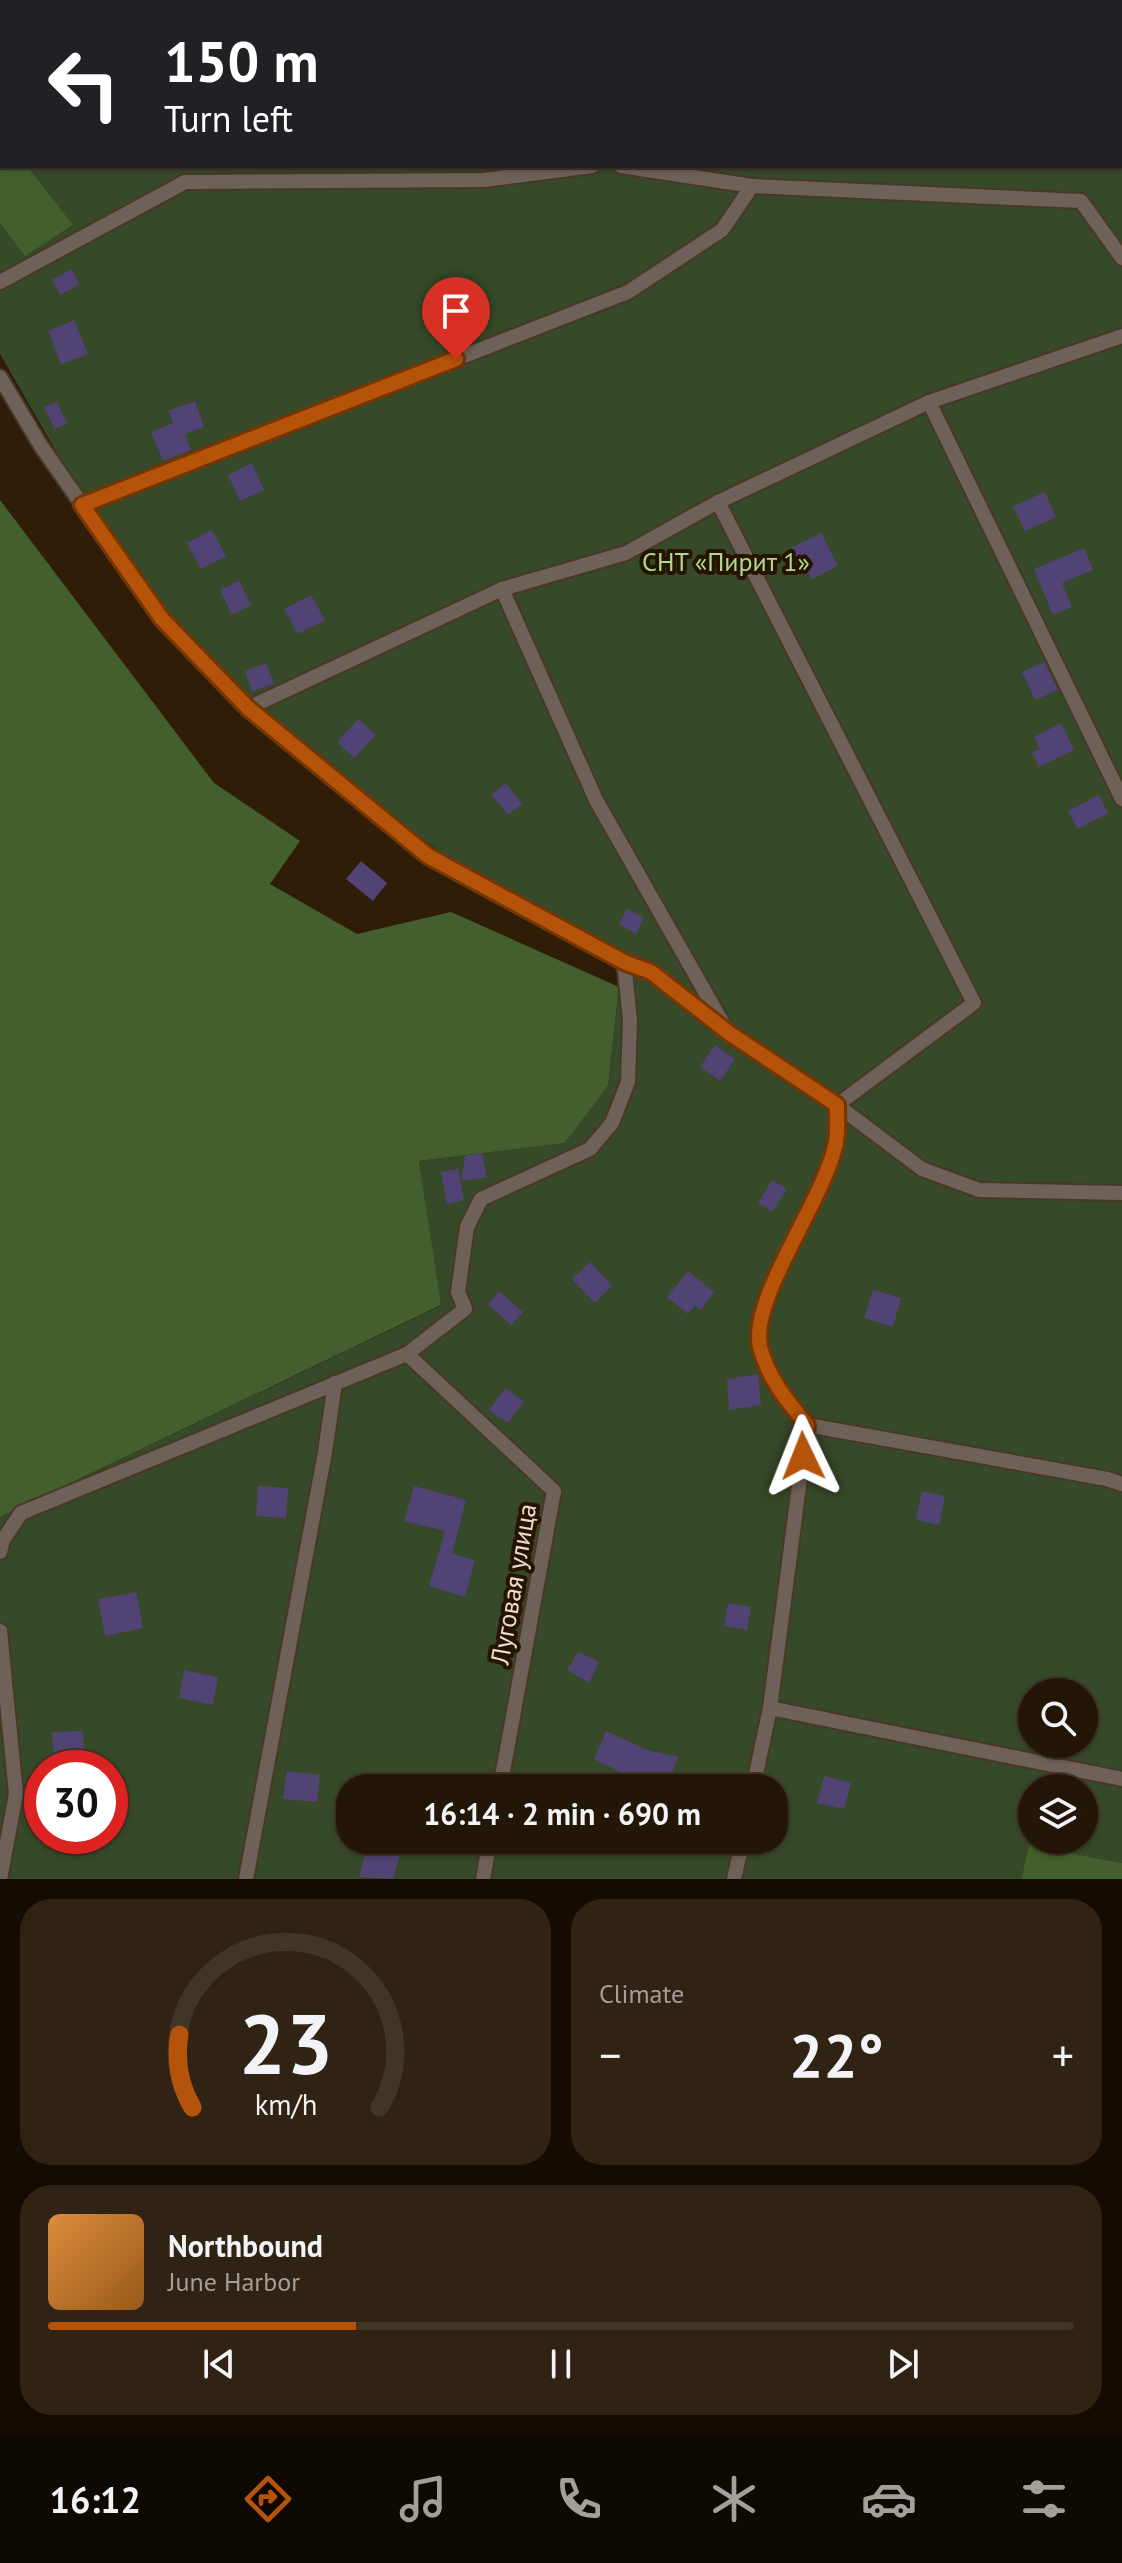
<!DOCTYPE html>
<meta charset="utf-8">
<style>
:root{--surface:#241606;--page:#302314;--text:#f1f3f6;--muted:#a39f9b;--line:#413528;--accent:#b45309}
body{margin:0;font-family:"PT Sans",sans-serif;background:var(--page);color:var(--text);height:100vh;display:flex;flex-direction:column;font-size:30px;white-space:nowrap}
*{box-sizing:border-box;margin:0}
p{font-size:26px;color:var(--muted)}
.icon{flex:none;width:44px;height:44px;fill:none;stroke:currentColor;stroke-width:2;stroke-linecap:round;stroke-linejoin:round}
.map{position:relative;height:1879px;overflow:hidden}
.panel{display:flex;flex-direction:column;gap:20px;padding:20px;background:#140c03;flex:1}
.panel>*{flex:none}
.top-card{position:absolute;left:0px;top:0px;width:1122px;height:168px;box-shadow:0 2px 6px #0004,0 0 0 2px var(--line);background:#202124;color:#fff;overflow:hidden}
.tools{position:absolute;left:1018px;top:1678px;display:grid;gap:16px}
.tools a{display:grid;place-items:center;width:80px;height:80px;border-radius:50%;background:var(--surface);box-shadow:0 2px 6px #0004,0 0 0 2px var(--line);font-size:40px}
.speed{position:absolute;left:24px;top:1750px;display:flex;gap:16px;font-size:40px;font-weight:700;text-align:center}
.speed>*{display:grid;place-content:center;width:104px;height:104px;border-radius:50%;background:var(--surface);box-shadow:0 2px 6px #0004,0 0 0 2px var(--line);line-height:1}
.speed .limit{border:12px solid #d22;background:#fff;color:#111}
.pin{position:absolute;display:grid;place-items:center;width:68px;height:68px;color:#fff;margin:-82px -34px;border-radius:50% 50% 50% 0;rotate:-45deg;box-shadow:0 0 8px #0007}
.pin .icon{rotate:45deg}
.me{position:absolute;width:88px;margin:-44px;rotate:358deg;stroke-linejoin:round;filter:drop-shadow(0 0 6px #0008)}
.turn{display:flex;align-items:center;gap:28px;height:168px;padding:0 32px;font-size:36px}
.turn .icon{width:104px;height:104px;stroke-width:2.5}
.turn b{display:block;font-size:56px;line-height:68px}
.big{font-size:60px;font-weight:700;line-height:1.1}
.panel .card{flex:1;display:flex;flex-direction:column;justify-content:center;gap:12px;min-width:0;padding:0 28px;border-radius:32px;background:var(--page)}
.panel .dial{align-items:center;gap:0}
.dial svg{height:208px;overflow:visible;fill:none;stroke:var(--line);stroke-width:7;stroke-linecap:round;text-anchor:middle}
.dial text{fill:var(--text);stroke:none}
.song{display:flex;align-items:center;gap:24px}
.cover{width:96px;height:96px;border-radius:12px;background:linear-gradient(135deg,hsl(30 70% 55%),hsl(30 70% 35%))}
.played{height:8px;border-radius:4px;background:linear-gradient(90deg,var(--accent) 30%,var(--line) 30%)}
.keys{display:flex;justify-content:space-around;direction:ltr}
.heat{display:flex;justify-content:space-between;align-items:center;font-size:44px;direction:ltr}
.panel .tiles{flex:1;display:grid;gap:20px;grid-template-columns:1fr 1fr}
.card:last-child{grid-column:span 2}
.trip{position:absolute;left:336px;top:1774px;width:452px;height:80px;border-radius:32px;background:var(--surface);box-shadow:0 2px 6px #0004,0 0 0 2px var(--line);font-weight:700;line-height:80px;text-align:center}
.tabs{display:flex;height:128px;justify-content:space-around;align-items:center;background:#0e0902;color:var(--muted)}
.tabs .icon{width:56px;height:56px}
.tabs .on{color:var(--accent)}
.tabs b{font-size:36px;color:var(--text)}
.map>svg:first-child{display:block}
.green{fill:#364928;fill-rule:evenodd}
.forest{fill:#425f2d}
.building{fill:#524375}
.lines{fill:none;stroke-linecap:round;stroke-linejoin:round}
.street-casing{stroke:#4a3824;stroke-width:18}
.street{stroke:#6d6159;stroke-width:14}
.route-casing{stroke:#753606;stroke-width:20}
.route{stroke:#b45309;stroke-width:14}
.labels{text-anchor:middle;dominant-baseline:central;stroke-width:8;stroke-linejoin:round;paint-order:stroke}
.park-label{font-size:26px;fill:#adda8e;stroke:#261401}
.street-label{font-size:26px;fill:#eaddd0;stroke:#261401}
</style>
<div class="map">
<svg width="1122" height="1879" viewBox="0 0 1122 1879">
<rect width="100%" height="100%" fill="#301d08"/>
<path class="green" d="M 795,0 L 1122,0 L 1122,1863 L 1029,1845 L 1021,1879 L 0,1879 L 0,1517 L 440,1306 L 419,1161 L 565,1143 L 608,1086 L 619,987 L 625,960 L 463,869 L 267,722 L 161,611 L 76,486 L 0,354 L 0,223 L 25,255 L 72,226 L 27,166 L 1120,166 L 1120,2 L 795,2 ZM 1032,1692 L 1084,1692 L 1084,1744 L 1032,1744 ZM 42,1768 L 110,1768 L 110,1836 L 42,1836 ZM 350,1788 L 774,1788 L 774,1840 L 350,1840 ZM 1032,1788 L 1084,1788 L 1084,1840 L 1032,1840 Z"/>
<g class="forest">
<path d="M 0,0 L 413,0 L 418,2 L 2,2 L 2,31 Z"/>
<path d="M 0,131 L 2,166 L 27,166 L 73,225 L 25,256 L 0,223 Z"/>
<path d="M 0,500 L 214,783 L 300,841 L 270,884 L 357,934 L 451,912 L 619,987 L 608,1086 L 565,1143 L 419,1161 L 441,1305 L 0,1517 Z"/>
<path d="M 1029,1845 L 1122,1863 L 1122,1879 L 1021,1879 Z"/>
</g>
<g class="building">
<path d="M 71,269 L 80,284 L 60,295 L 52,280 Z"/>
<path d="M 74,320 L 88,354 L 61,364 L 48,331 Z"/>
<path d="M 56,401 L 67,423 L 55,429 L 44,408 Z"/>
<path d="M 195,401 L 204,427 L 185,434 L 191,450 L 163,461 L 151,432 L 173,423 L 168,411 Z"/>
<path d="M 252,463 L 264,490 L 240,501 L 228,475 Z"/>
<path d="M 1045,492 L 1056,517 L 1025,531 L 1013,506 Z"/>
<path d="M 212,530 L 226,556 L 201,569 L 187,543 Z"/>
<path d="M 821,533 L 838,566 L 812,579 L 809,573 L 805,575 L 791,548 Z"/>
<path d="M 1084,548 L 1093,570 L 1062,583 L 1072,607 L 1053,615 L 1034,569 Z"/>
<path d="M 239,581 L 251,605 L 232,615 L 220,590 Z"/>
<path d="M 311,595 L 325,620 L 298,634 L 284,609 Z"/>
<path d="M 1044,662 L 1058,690 L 1035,700 L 1022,672 Z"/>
<path d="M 266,663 L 274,684 L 252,691 L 245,671 Z"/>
<path d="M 358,719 L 376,735 L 354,758 L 337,742 Z"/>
<path d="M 1061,723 L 1074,750 L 1039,767 L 1032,752 L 1040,749 L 1034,737 Z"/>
<path d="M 506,783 L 522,804 L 508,815 L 491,794 Z"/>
<path d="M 1099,795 L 1108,813 L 1078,829 L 1068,811 Z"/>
<path d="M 361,861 L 387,883 L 373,901 L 346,879 Z"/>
<path d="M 627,909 L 644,918 L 636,934 L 619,924 Z"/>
<path d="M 715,1045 L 735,1059 L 720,1081 L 700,1067 Z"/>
<path d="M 482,1153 L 487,1177 L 461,1181 L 465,1156 Z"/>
<path d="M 458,1169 L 464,1200 L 447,1204 L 441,1172 Z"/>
<path d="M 772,1180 L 787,1189 L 772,1212 L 758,1203 Z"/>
<path d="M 590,1262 L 612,1286 L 595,1303 L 572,1279 Z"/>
<path d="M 688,1271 L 714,1292 L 701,1310 L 695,1305 L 688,1314 L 667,1297 Z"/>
<path d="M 873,1290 L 901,1298 L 893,1327 L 864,1318 Z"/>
<path d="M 499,1291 L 523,1312 L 511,1325 L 488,1304 Z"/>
<path d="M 758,1374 L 761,1405 L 729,1410 L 727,1379 Z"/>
<path d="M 505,1388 L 524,1401 L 508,1423 L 489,1410 Z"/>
<path d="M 258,1486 L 288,1488 L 286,1518 L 256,1516 Z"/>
<path d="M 414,1486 L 466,1500 L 452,1554 L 475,1560 L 465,1597 L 429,1586 L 445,1531 L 404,1521 Z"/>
<path d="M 922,1491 L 945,1496 L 939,1525 L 916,1520 Z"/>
<path d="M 136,1592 L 143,1628 L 105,1636 L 98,1599 Z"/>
<path d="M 728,1603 L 751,1607 L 747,1630 L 724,1626 Z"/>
<path d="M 578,1652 L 599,1662 L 589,1683 L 567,1670 Z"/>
<path d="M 184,1670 L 218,1677 L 213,1705 L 179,1698 Z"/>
<path d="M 83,1731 L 84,1762 L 54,1763 L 52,1732 Z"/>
<path d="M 606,1731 L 647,1750 L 678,1757 L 666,1788 L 632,1788 L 634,1779 L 594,1759 Z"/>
<path d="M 287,1771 L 320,1775 L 317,1802 L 283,1799 Z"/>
<path d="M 824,1776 L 851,1783 L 844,1809 L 817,1803 Z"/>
<path d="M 369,1840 L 404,1840 L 393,1879 L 359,1877 Z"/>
</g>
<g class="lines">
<g class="street-casing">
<g id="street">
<path d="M 621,166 L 752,186"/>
<path d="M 0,282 L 185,182 L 484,180 L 592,166"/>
<path d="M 0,377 L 41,446 L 162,619 L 248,708 L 428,856 L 624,962 L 651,972 L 729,1033 L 837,1105 L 922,1169 L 979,1190 L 1122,1193"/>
<path d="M 929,402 L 1122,799"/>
<path d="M 718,502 L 974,1003 L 837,1105 C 837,1117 838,1130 836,1142 C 826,1198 749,1298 761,1347 C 768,1378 787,1400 807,1425 L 770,1708 L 753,1788"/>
<path d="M 82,505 L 628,292 L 722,230 L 752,186 L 1081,201 L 1122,258"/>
<path d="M 502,589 L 596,800 L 725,1027"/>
<path d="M 248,708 L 502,589 L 626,553 L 718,502 L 929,402 L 1122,336"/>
<path d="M 407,1354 L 554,1491 L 500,1788"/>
<path d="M 807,1425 L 1107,1479 L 1122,1484"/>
<path d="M 0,1552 L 3,1540 L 21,1513 L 407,1354 L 465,1309 L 458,1292 L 467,1227 L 481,1199 L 590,1149 L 612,1123 L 628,1082 L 630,1020 L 624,962"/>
<path d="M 0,1631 L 16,1794 L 0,1879"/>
<path d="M 770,1708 L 1122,1779"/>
<path d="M 246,1879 L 325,1452 L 335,1383"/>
<path d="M 483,1879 L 490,1840"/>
<path d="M 734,1879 L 743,1840"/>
</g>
</g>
<use href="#street" class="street"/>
</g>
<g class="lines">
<g class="route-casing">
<path id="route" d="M 456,359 L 82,505 L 162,619 L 248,708 L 428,856 L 624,962 L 651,972 L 729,1033 L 837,1105 C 837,1117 838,1130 836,1142 C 826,1198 749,1298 760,1347 C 768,1378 787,1401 807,1425 L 803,1456"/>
</g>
<use href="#route" class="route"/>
</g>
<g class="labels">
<g class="park-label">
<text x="726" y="561">СНТ «Пирит 1»</text>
</g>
<g class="street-label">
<text transform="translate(513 1584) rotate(-80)">Луговая улица</text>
</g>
</g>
</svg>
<div class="tools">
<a><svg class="icon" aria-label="search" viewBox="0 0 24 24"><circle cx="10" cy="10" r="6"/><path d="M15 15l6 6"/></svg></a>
<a><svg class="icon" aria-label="layers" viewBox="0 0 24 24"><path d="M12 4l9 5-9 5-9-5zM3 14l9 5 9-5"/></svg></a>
</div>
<div class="speed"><div class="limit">30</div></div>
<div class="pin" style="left:456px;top:359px;background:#d93025"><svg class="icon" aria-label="arrive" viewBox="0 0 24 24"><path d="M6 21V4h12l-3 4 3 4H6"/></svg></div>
<svg class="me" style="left:803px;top:1456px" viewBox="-20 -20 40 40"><path d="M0-17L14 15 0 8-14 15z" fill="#b45309" stroke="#fff" stroke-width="4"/></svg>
<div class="trip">16:14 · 2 min · 690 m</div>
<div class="top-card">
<div class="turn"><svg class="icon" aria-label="left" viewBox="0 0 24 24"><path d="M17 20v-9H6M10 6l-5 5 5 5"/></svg><div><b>150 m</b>Turn left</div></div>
</div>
</div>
<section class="panel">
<div class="tiles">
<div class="card dial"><svg viewBox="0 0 100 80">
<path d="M14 69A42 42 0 1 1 86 69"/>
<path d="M14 69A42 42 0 0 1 9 41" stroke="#b45309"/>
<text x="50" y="56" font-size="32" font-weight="700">23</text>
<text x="50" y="72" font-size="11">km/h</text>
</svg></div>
<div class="card"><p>Climate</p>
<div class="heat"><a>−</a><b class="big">22°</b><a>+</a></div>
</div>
<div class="card">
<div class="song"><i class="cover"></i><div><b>Northbound</b><p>June Harbor</p></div></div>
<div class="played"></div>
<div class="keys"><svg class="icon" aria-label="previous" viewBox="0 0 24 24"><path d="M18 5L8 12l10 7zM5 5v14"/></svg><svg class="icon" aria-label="pause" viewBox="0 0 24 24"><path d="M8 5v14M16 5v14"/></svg><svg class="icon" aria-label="next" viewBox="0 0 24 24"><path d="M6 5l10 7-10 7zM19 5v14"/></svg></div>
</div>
</div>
</section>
<nav class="tabs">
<b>16:12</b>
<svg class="icon on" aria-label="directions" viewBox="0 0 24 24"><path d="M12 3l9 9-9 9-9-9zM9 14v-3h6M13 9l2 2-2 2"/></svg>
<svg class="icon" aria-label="music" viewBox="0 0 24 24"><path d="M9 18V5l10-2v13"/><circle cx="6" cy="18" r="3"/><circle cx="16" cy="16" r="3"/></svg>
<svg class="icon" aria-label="phone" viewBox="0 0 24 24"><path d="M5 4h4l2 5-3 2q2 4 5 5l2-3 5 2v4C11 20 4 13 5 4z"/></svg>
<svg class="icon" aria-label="climate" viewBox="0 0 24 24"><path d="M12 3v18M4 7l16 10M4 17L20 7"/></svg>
<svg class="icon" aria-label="car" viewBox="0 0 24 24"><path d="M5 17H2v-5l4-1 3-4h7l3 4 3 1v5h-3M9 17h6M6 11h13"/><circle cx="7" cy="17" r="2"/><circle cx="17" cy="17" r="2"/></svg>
<svg class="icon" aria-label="filters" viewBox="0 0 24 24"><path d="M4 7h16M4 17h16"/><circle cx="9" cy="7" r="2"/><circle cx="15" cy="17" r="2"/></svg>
</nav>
